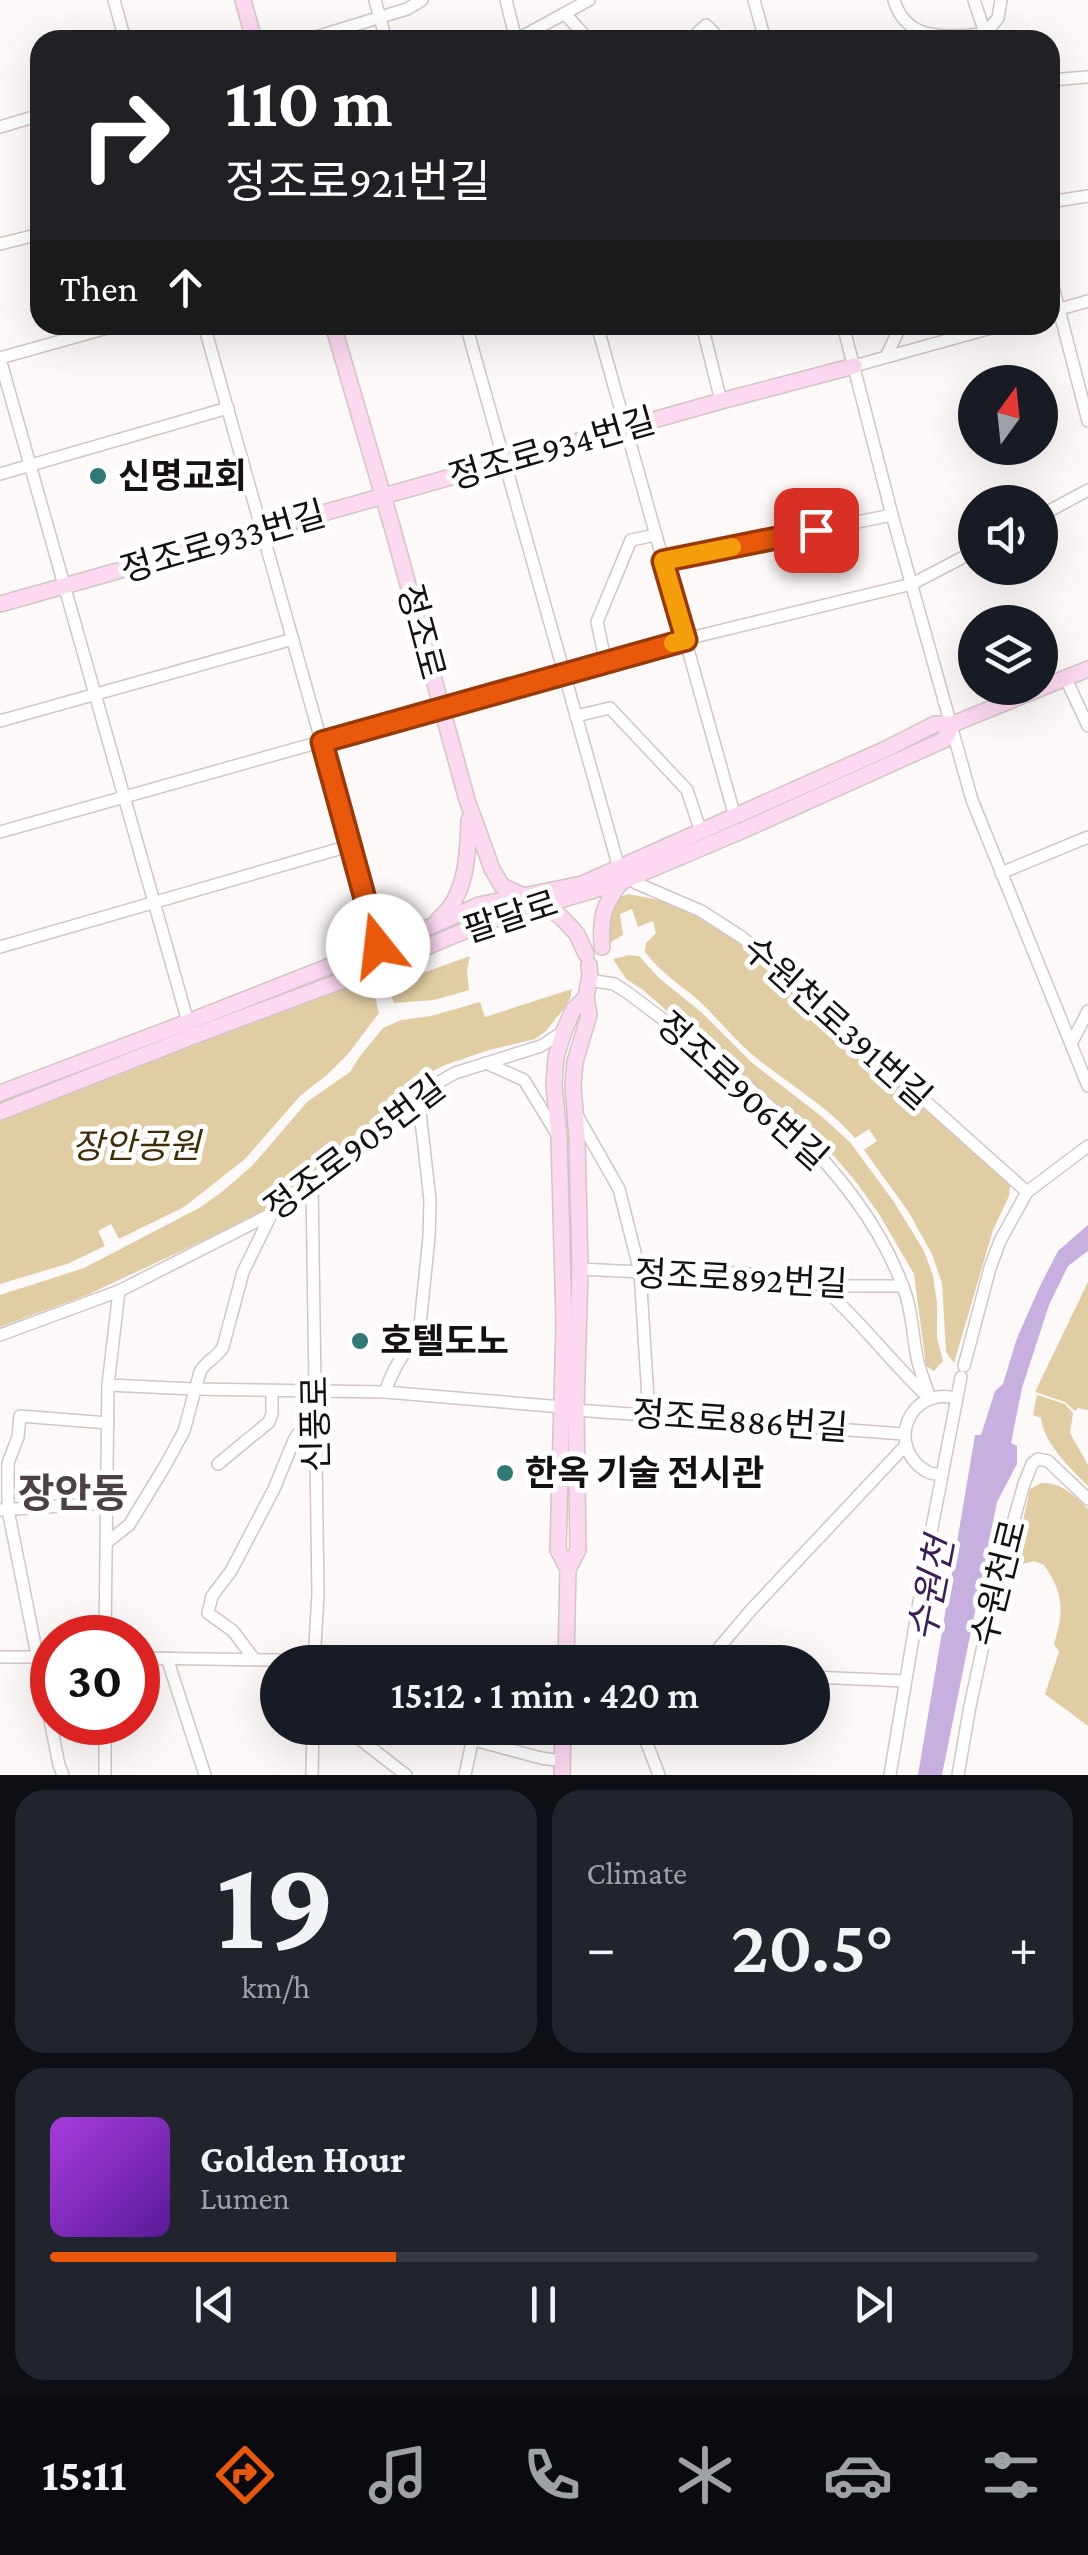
<!DOCTYPE html>
<meta charset="utf-8">
<style>
:root{--surface:#171b24;--page:#20242c;--text:#f1f3f6;--muted:#9ea1a6;--line:#363941;--accent:#ea580c}
body{margin:0;font-family:"Crimson Pro","Noto Sans KR",serif;background:var(--page);color:var(--text);height:100vh;display:flex;flex-direction:column;font-size:38px;white-space:nowrap}
*{box-sizing:border-box;margin:0}
p{font-size:32px;color:var(--muted)}
.icon{flex:none;width:55px;height:55px;fill:none;stroke:currentColor;stroke-width:2;stroke-linecap:round;stroke-linejoin:round}
.map{position:relative;height:1775px;overflow:hidden}
.sheet{display:flex;flex-direction:column;gap:15px;padding:15px;background:#0d0f14;flex:1}
.sheet>*{flex:none}
.top-card{position:absolute;left:30px;top:30px;width:1030px;height:305px;border-radius:30px;box-shadow:0 10px 40px #0002;background:#202124;color:#fff;overflow:hidden}
.needle{width:65px;rotate:15deg}
.controls{position:absolute;left:958px;top:365px;display:grid;gap:20px}
.controls a{display:grid;place-items:center;width:100px;height:100px;border-radius:50%;background:var(--surface);box-shadow:0 10px 40px #0002;font-size:50px}
.speed{position:absolute;left:30px;top:1615px;display:flex;gap:20px;font-size:50px;font-weight:700;text-align:center}
.speed>*{display:grid;place-content:center;width:130px;height:130px;border-radius:50%;background:var(--surface);box-shadow:0 10px 40px #0002;line-height:1}
.speed .limit{border:15px solid #d22;background:#fff;color:#111}
.pin{position:absolute;display:grid;place-items:center;width:85px;height:85px;color:#fff;margin:-42px;border-radius:20px;box-shadow:0 5px 15px #0006}
.me{position:absolute;width:110px;margin:-55px;rotate:344deg;stroke-linejoin:round;filter:drop-shadow(0 0 8px #0008)}
.turn{display:flex;align-items:center;gap:35px;height:210px;padding:0 30px;font-size:45px}
.turn .icon{width:130px;height:130px;stroke-width:2.5}
.turn b{display:block;font-size:70px;line-height:85px}
.then{display:flex;align-items:center;height:95px;padding:0 30px;background:#0003;gap:20px;font-size:38px}
.big{font-size:75px;font-weight:600;line-height:1.1}
.sheet .widget{flex:1;display:flex;flex-direction:column;justify-content:center;gap:15px;min-width:0;padding:0 35px;border-radius:30px;background:var(--page)}
.sheet .dial{align-items:center;gap:0}
.dial b{font-size:130px;line-height:1}
.song{display:flex;align-items:center;gap:30px}
.cover{width:120px;height:120px;border-radius:15px;background:linear-gradient(135deg,hsl(280 70% 55%),hsl(270 70% 35%))}
.played{height:10px;border-radius:5px;background:linear-gradient(90deg,var(--accent) 35%,var(--line) 35%)}
.keys{display:flex;justify-content:space-around;direction:ltr}
.heat{display:flex;justify-content:space-between;align-items:center;font-size:55px;direction:ltr}
.sheet .tiles{flex:1;display:grid;gap:15px;grid-template-columns:1fr 1fr}
.widget:last-child{grid-column:span 2}
.trip{position:absolute;left:260px;top:1645px;width:570px;height:100px;border-radius:50px;background:var(--surface);box-shadow:0 10px 40px #0002;font-weight:600;line-height:100px;text-align:center}
.dock{display:flex;height:160px;justify-content:space-around;align-items:center;background:#090b0e;color:var(--muted)}
.dock .icon{width:70px;height:70px}
.dock .active{color:var(--accent)}
.dock b{font-size:45px;color:var(--text)}
.map>svg:first-child{display:block}
.green{fill:#e0cda4}
.water{fill:#c7b0e0}
.lines{fill:none;stroke-linecap:round;stroke-linejoin:round}
.street-casing{stroke:#d2c5c5;stroke-width:14}
.secondary-casing{stroke:#d2c5c5;stroke-width:18}
.street{stroke:#fff;stroke-width:11}
.secondary{stroke:#fcd8f1;stroke-width:15}
.route-casing{stroke:#983908;stroke-width:25}
.route{stroke:#ea580c;stroke-width:18}
.slow{stroke:#f59e0b;stroke-width:18}
.poi-dot{fill:#307974;stroke:#fff;stroke-width:4}
.labels{text-anchor:middle;dominant-baseline:central;stroke-width:10;stroke-linejoin:round;paint-order:stroke}
.street-label{font-size:35px;fill:#151011;stroke:#fff}
.poi-label{font-size:35px;font-weight:bold;fill:#151011;stroke:#fff;text-anchor:start}
.park-label{font-size:35px;font-style:italic;fill:#402f05;stroke:#fff}
.water-label{font-size:38px;font-style:italic;fill:#3c1d56;stroke:#fff}
.quarter-label{font-size:40px;font-weight:bold;fill:#4d4243;stroke:#fff}
</style>
<div class="map">
<svg width="1088" height="1775" viewBox="0 0 1088 1775">
<rect width="100%" height="100%" fill="#fef9f9"/>
<g class="green">
<path d="M 628,894 L 670,902 L 708,918 L 748,947 L 1010,1183 L 1009,1196 L 993,1230 L 954,1363 L 946,1352 L 942,1283 L 932,1254 L 908,1211 L 864,1150 L 877,1141 L 869,1129 L 855,1138 C 830,1109 794,1087 764,1064 C 738,1045 720,1020 697,999 C 677,982 661,973 645,952 L 646,943 L 656,933 L 653,921 L 638,927 L 632,909 L 620,914 L 623,935 L 609,943 L 606,927 L 616,899 Z"/>
<path d="M 629,955 L 639,956 L 659,978 L 701,1012 L 751,1062 L 821,1116 L 850,1142 L 894,1202 L 924,1251 L 933,1276 L 937,1303 L 937,1338 L 943,1361 L 934,1371 L 926,1366 L 914,1274 L 879,1214 L 857,1183 L 833,1155 L 801,1127 L 779,1111 L 709,1048 L 643,990 L 626,979 L 613,959 Z"/>
<path d="M 470,956 L 467,971 L 469,990 L 434,1000 L 394,1003 L 389,989 L 374,993 L 379,1013 L 348,1054 L 328,1074 L 300,1096 L 245,1159 L 184,1207 L 119,1239 L 111,1224 L 98,1231 L 105,1246 L 67,1264 L 0,1284 L 0,1117 L 149,1059 L 189,1047 L 352,979 L 357,987 L 398,967 L 406,968 L 417,975 Z"/>
<path d="M 572,989 L 570,999 L 562,1011 L 546,1031 L 535,1039 L 489,1050 L 445,1065 L 429,1073 L 381,1113 L 350,1145 L 344,1146 L 273,1208 L 87,1295 L 0,1327 L 0,1295 L 84,1268 L 201,1207 L 223,1191 L 253,1165 L 307,1102 L 350,1072 L 360,1056 L 383,1028 L 401,1020 L 431,1016 L 480,1002 L 485,1017 Z"/>
<path d="M 1088,1282 L 1088,1410 L 1078,1408 L 1075,1411 L 1065,1402 L 1035,1392 Z"/>
<path d="M 1037,1395 L 1065,1404 L 1073,1413 L 1070,1433 L 1088,1465 L 1088,1486 C 1069,1466 1045,1446 1041,1418 L 1033,1415 Z"/>
<path d="M 1041,1483 C 1061,1482 1074,1495 1088,1509 L 1088,1726 L 1045,1694 L 1059,1652 L 1054,1644 C 1064,1612 1064,1593 1044,1565 L 1034,1561 L 1023,1564 L 1015,1558 L 1030,1489 Z"/>
</g>
<path class="water" d="M 1088,1225 L 1088,1251 L 1068,1266 L 1049,1305 L 1022,1388 L 1011,1443 L 1017,1446 L 1017,1464 L 997,1502 L 942,1775 L 918,1775 L 975,1435 L 981,1435 L 995,1391 L 1003,1384 L 1017,1338 L 1041,1284 L 1058,1251 Z"/>
<g class="lines">
<g class="street-casing">
<g id="street">
<path d="M 114,0 L 125,40"/>
<path d="M 375,0 L 386,40"/>
<path d="M 506,0 L 516,40 L 589,0"/>
<path d="M 754,0 L 765,40"/>
<path d="M 894,0 C 907,44 949,36 985,34 L 998,18 L 1001,0"/>
<path d="M 974,0 L 986,36"/>
<path d="M 565,14 L 589,40"/>
<path d="M 306,40 L 407,9 L 422,0"/>
<path d="M 690,40 L 706,25 L 721,40"/>
<path d="M 1050,80 L 1088,77"/>
<path d="M 0,127 L 40,115"/>
<path d="M 1050,202 L 1088,196"/>
<path d="M 0,244 L 40,234"/>
<path d="M 1050,275 L 1088,421"/>
<path d="M 1050,312 L 1088,301"/>
<path d="M 204,325 L 379,946"/>
<path d="M 466,325 L 619,868"/>
<path d="M 597,325 L 735,817"/>
<path d="M 702,325 L 721,401"/>
<path d="M 843,325 L 892,515 L 972,800 L 1088,1086"/>
<path d="M 886,357 L 901,325"/>
<path d="M 0,358 L 118,325"/>
<path d="M 0,359 L 188,1022"/>
<path d="M 854,366 L 1002,325"/>
<path d="M 0,474 L 228,408"/>
<path d="M 1040,516 L 1088,490"/>
<path d="M 663,561 L 892,515"/>
<path d="M 606,663 L 597,622 L 631,540 L 656,535"/>
<path d="M 1066,679 L 1088,726"/>
<path d="M 576,716 L 610,708 L 687,790 L 701,832"/>
<path d="M 0,721 L 293,639"/>
<path d="M 0,832 L 686,639 L 912,584 L 975,551"/>
<path d="M 1001,873 L 1088,837"/>
<path d="M 633,877 L 636,883 L 701,911 L 743,938 L 1027,1192"/>
<path d="M 0,947 L 349,846"/>
<path d="M 589,980 L 614,984 L 628,993 C 729,1069 858,1163 903,1287 C 913,1311 912,1337 918,1362 C 921,1374 926,1386 930,1398"/>
<path d="M 1071,1044 L 1088,1011"/>
<path d="M 486,1063 L 524,1080 L 557,1134"/>
<path d="M 578,1117 L 619,1189 L 640,1272 L 649,1414"/>
<path d="M 312,1184 L 318,1594 L 314,1662"/>
<path d="M 580,1269 L 640,1272 L 740,1273 L 831,1286 L 903,1286"/>
<path d="M 822,1287 C 860,1320 890,1361 927,1396"/>
<path d="M 0,1335 L 119,1291 L 271,1214 L 312,1184 L 418,1094 L 455,1073 L 541,1046 L 564,1031"/>
<path d="M 964,1366 L 990,1268 L 1000,1241 L 1027,1192 L 1088,1146"/>
<path d="M 108,1385 L 194,1389 L 385,1392 L 562,1407"/>
<path d="M 385,1392 C 392,1372 403,1351 419,1335 L 429,1237 L 430,1200 L 418,1094"/>
<path d="M 576,1410 L 904,1434"/>
<path d="M 218,1464 L 269,1422 L 272,1414 L 272,1391"/>
<path d="M 942,1475 C 936,1474 930,1474 926,1471 C 885,1446 909,1386 956,1398"/>
<path d="M 0,1510 L 107,1503"/>
<path d="M 106,1543 L 129,1525 L 165,1466 L 184,1431 L 200,1372 C 205,1361 217,1358 223,1347 L 243,1272 L 271,1215"/>
<path d="M 105,1638 L 108,1385 L 119,1291"/>
<path d="M 0,1657 L 52,1657"/>
<path d="M 138,1658 L 409,1662"/>
<path d="M 167,1658 L 205,1775"/>
<path d="M 254,1659 L 233,1631 L 208,1613 L 212,1596 L 231,1571 L 274,1489 L 294,1440 L 297,1435 L 316,1432"/>
<path d="M 711,1662 L 717,1650 L 751,1610 L 906,1445"/>
<path d="M 812,1677 L 905,1681"/>
<path d="M 105,1722 L 105,1775"/>
<path d="M 349,1728 L 357,1737 L 406,1775"/>
<path d="M 641,1728 L 659,1775"/>
<path d="M 474,1740 L 541,1758 L 562,1761"/>
<path d="M 63,1775 L 59,1765 L 8,1510 L 8,1463 L 18,1437 L 20,1416 L 108,1423"/>
<path d="M 312,1775 L 313,1728"/>
<path d="M 465,1775 L 475,1728"/>
<path d="M 890,1775 L 928,1548 L 961,1377"/>
<path d="M 958,1775 L 970,1706 L 999,1572 L 1024,1484 L 1032,1464 L 1038,1459 L 1048,1461 L 1088,1499"/>
</g>
</g>
<g class="secondary-casing">
<g id="secondary">
<path d="M 243,0 L 254,40"/>
<path d="M 333,325 L 393,530 L 467,800 L 492,869 L 502,886 L 544,905 L 561,917 L 577,934 L 586,954"/>
<path d="M 0,604 L 721,401 L 854,366"/>
<path d="M 439,919 C 467,896 468,853 469,820"/>
<path d="M 602,947 C 600,917 603,906 621,882"/>
<path d="M 0,1093 L 188,1022 L 429,927 L 479,905 L 582,884 L 886,749 L 935,724 L 953,724 L 1088,669"/>
<path d="M 0,1112 L 191,1037 L 381,966 L 486,922 L 621,882 L 746,829 L 944,740 L 953,724"/>
<path d="M 568,1569 L 558,1550 L 564,1323 L 559,1136 L 554,1085 L 556,1057 L 564,1031 L 573,1010 L 586,997"/>
<path d="M 566,1662 L 568,1569 L 578,1550 L 576,1410 L 580,1269 L 577,1138 L 573,1086 L 575,1062 L 589,1015 L 586,997 L 590,976 L 589,965"/>
<path d="M 562,1775 L 563,1728"/>
</g>
</g>
<use href="#street" class="street"/>
<use href="#secondary" class="secondary"/>
</g>
<g class="lines">
<g class="route-casing">
<path id="route" d="M 378,946 L 322,742 L 686,640 L 663,561 L 816,530"/>
</g>
<use href="#route" class="route"/>
<path class="slow" d="M 673,643 L 686,640 L 663,561 L 732,547"/>
</g>
<g class="poi-dot">
<circle cx="98" cy="476" r="10"/>
<circle cx="360" cy="1341" r="10"/>
<circle cx="505" cy="1473" r="10"/>
</g>
<g class="labels">
<g class="street-label">
<text transform="translate(552 449) rotate(-16)">정조로934번길</text>
<text transform="translate(223 542) rotate(-16)">정조로933번길</text>
<text transform="translate(421 632) rotate(75)">정조로</text>
<text transform="translate(511 917) rotate(-18)">팔달로</text>
<text transform="translate(837 1023) rotate(42)">수원천로391번길</text>
<text transform="translate(742 1091) rotate(42)">정조로906번길</text>
<text transform="translate(355 1148) rotate(-37)">정조로905번길</text>
<text transform="translate(741 1279) rotate(3)">정조로892번길</text>
<text transform="translate(740 1421) rotate(4)">정조로886번길</text>
<text transform="translate(316 1424) rotate(-91)">신풍로</text>
<text transform="translate(999 1583) rotate(-76)">수원천로</text>
</g>
<g class="poi-label">
<text x="118" y="476">신명교회</text>
<text x="380" y="1341">호텔도노</text>
<text x="525" y="1473">한옥 기술 전시관</text>
</g>
<g class="park-label">
<text x="136" y="1146">장안공원</text>
</g>
<g class="water-label">
<text transform="translate(931 1589) rotate(-79)">수원천</text>
</g>
<g class="quarter-label">
<text x="73" y="1493">장안동</text>
</g>
</g>
</svg>
<div class="controls">
<a><svg class="needle" viewBox="-14 -14 28 28"><path d="M0-13l5 13h-10z" fill="#e53935"/><path d="M0 13l5-13h-10z" fill="#9ea1a6"/></svg></a>
<a><svg class="icon" aria-label="sound" viewBox="0 0 24 24"><path d="M4 9h4l5-4v14l-5-4H4zM17 9q2 3 0 6"/></svg></a>
<a><svg class="icon" aria-label="layers" viewBox="0 0 24 24"><path d="M12 4l9 5-9 5-9-5zM3 14l9 5 9-5"/></svg></a>
</div>
<div class="speed"><div class="limit">30</div></div>
<div class="pin" style="left:816px;top:530px;background:#d93025"><svg class="icon" aria-label="arrive" viewBox="0 0 24 24"><path d="M6 21V4h12l-3 4 3 4H6"/></svg></div>
<svg class="me" style="left:378px;top:946px" viewBox="-20 -20 40 40"><circle r="19" fill="#fff"/><path d="M0-13L10 11 0 6-10 11z" fill="#ea580c"/></svg>
<div class="trip">15:12 · 1 min · 420 m</div>
<div class="top-card">
<div class="turn"><svg class="icon" aria-label="right" viewBox="0 0 24 24"><path d="M7 20v-9h11M14 6l5 5-5 5"/></svg><div><b>110 m</b>정조로921번길</div></div>
<div class="then">Then<svg class="icon" aria-label="ahead" viewBox="0 0 24 24"><path d="M12 20V5M6 11l6-6 6 6"/></svg></div>
</div>
</div>
<section class="sheet">
<div class="tiles">
<div class="widget dial"><b>19</b><p>km/h</p></div>
<div class="widget"><p>Climate</p>
<div class="heat"><a>−</a><b class="big">20.5°</b><a>+</a></div>
</div>
<div class="widget">
<div class="song"><i class="cover"></i><div><b>Golden Hour</b><p>Lumen</p></div></div>
<div class="played"></div>
<div class="keys"><svg class="icon" aria-label="previous" viewBox="0 0 24 24"><path d="M18 5L8 12l10 7zM5 5v14"/></svg><svg class="icon" aria-label="pause" viewBox="0 0 24 24"><path d="M8 5v14M16 5v14"/></svg><svg class="icon" aria-label="next" viewBox="0 0 24 24"><path d="M6 5l10 7-10 7zM19 5v14"/></svg></div>
</div>
</div>
</section>
<nav class="dock">
<b>15:11</b>
<svg class="icon active" aria-label="directions" viewBox="0 0 24 24"><path d="M12 3l9 9-9 9-9-9zM9 14v-3h6M13 9l2 2-2 2"/></svg>
<svg class="icon" aria-label="music" viewBox="0 0 24 24"><path d="M9 18V5l10-2v13"/><circle cx="6" cy="18" r="3"/><circle cx="16" cy="16" r="3"/></svg>
<svg class="icon" aria-label="phone" viewBox="0 0 24 24"><path d="M5 4h4l2 5-3 2q2 4 5 5l2-3 5 2v4C11 20 4 13 5 4z"/></svg>
<svg class="icon" aria-label="climate" viewBox="0 0 24 24"><path d="M12 3v18M4 7l16 10M4 17L20 7"/></svg>
<svg class="icon" aria-label="car" viewBox="0 0 24 24"><path d="M5 17H2v-5l4-1 3-4h7l3 4 3 1v5h-3M9 17h6M6 11h13"/><circle cx="7" cy="17" r="2"/><circle cx="17" cy="17" r="2"/></svg>
<svg class="icon" aria-label="filters" viewBox="0 0 24 24"><path d="M4 7h16M4 17h16"/><circle cx="9" cy="7" r="2"/><circle cx="15" cy="17" r="2"/></svg>
</nav>
